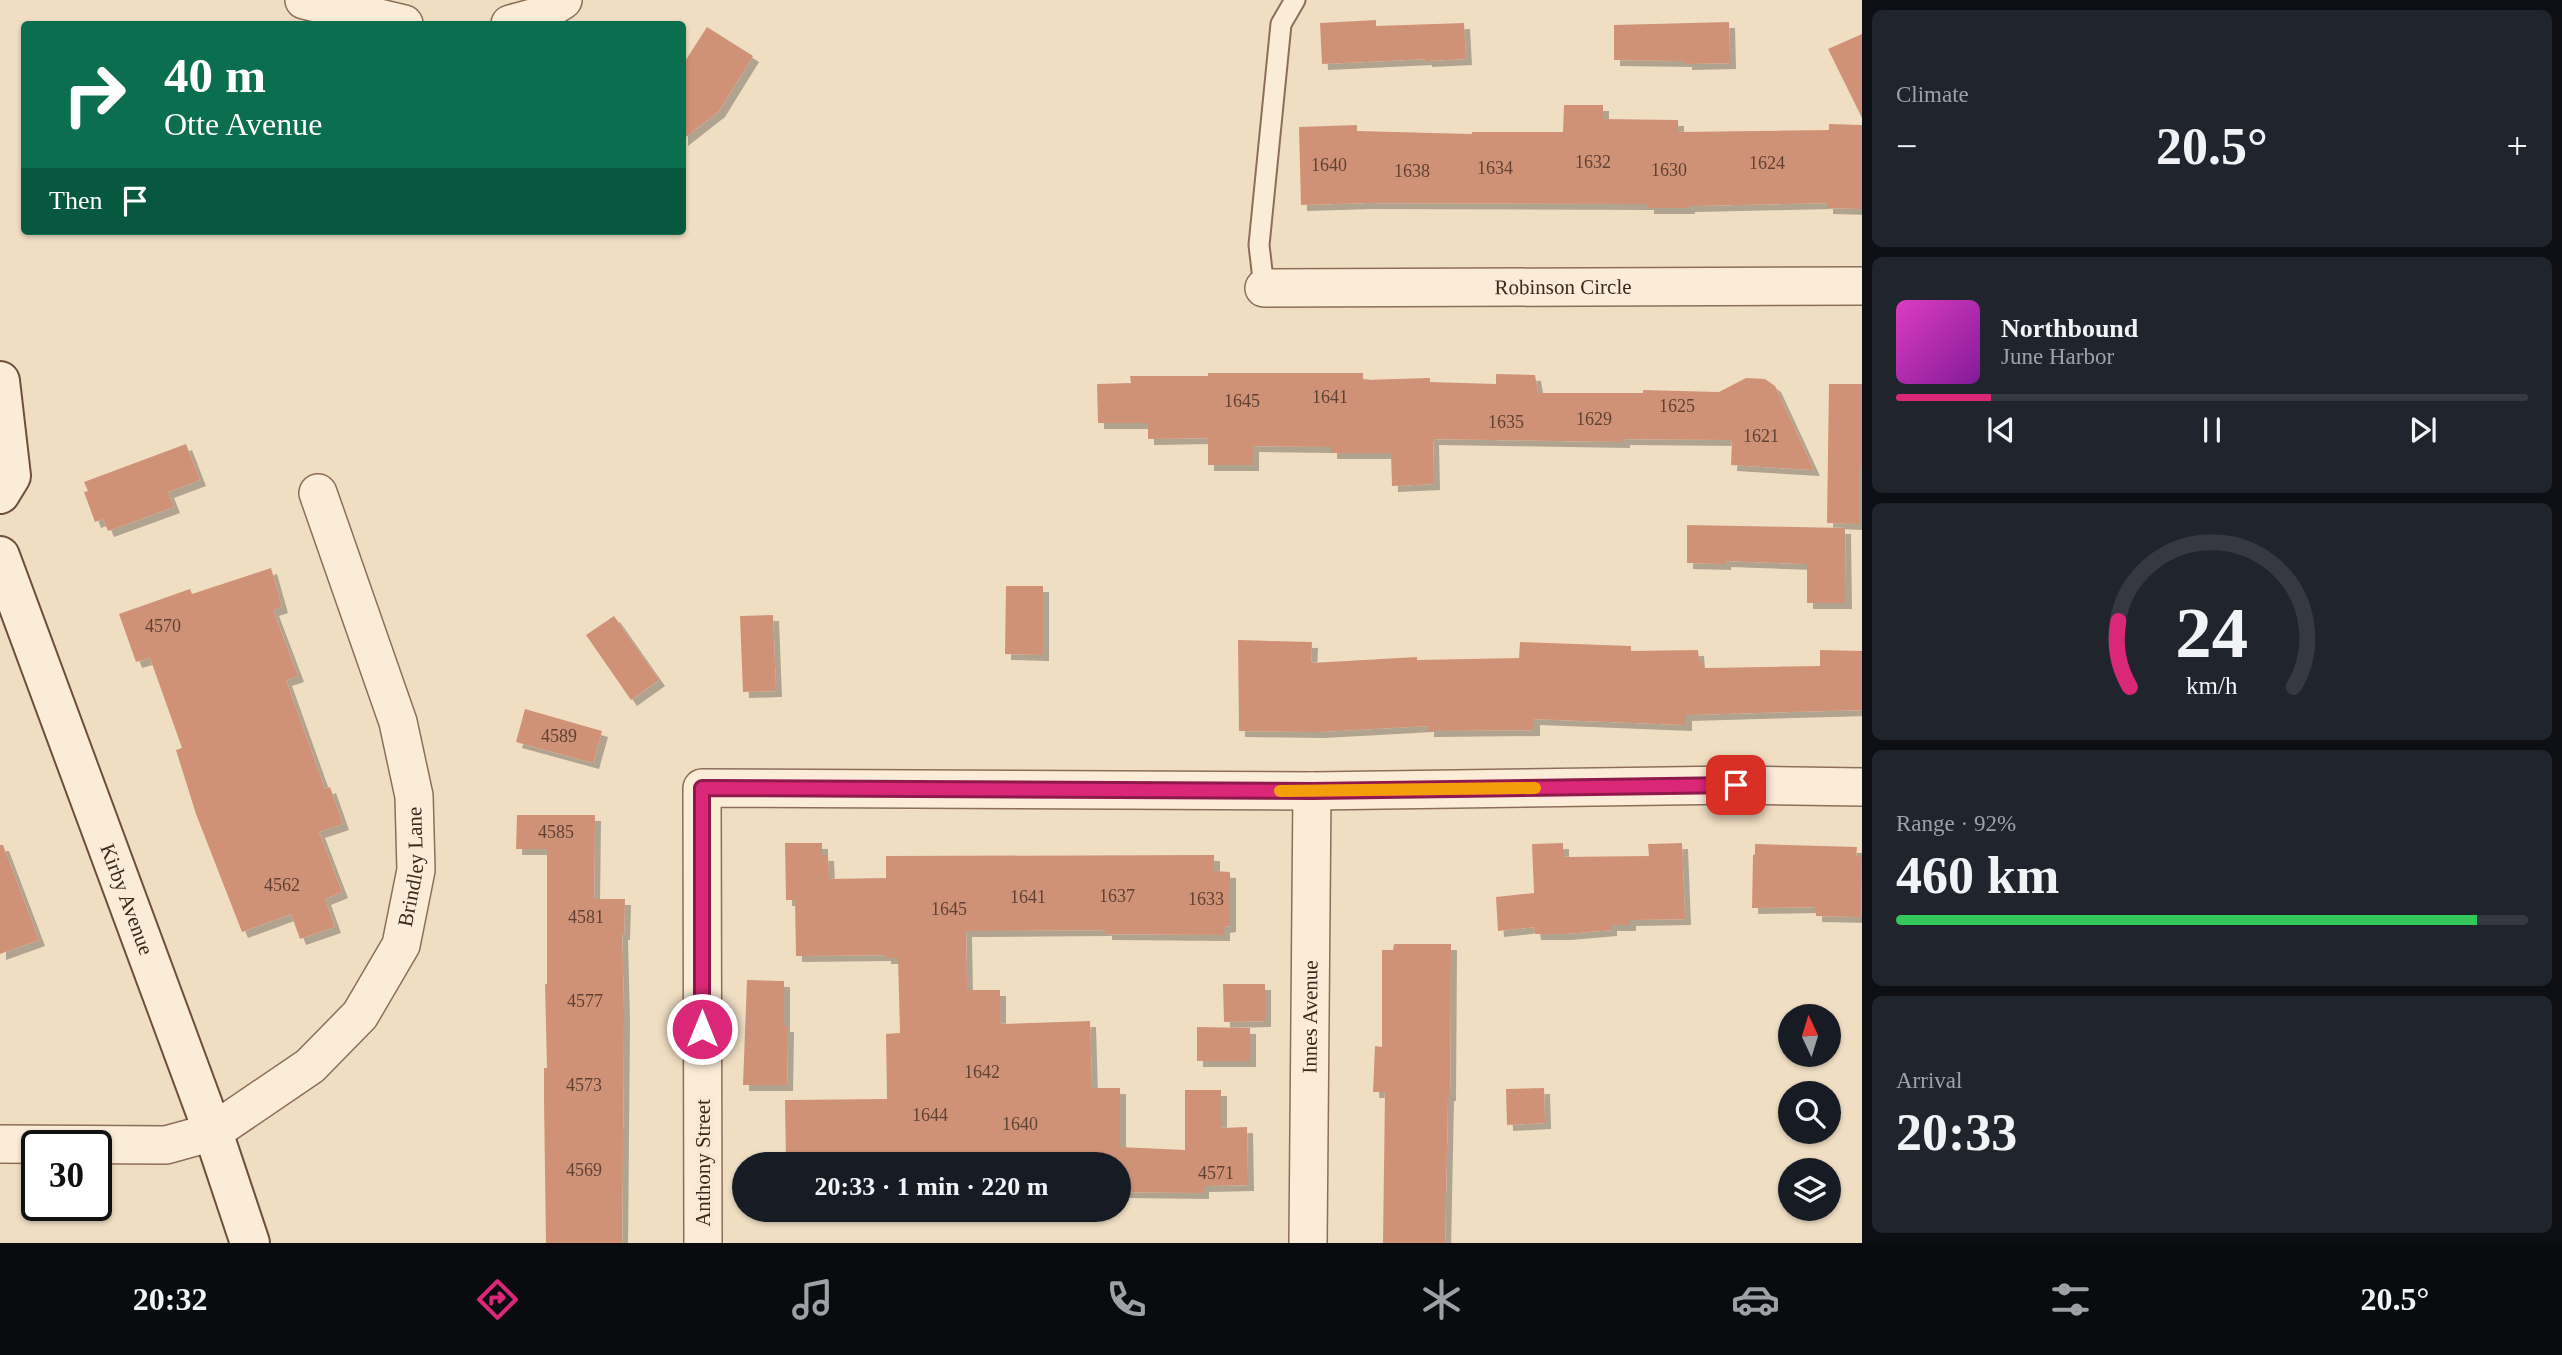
<!DOCTYPE html>
<meta charset="utf-8">
<style>
:root{--surface:#171b24;--page:#20242c;--text:#f1f3f6;--muted:#9ea1a6;--line:#363941;--accent:#db2777}
body{margin:0;font-family:Georgia,serif;background:var(--page);color:var(--text);height:100vh;display:flex;flex-direction:column;font-size:26px;white-space:nowrap}
*{box-sizing:border-box;margin:0}
p{font-size:23px;color:var(--muted)}
.icon{flex:none;width:38px;height:38px;fill:none;stroke:currentColor;stroke-width:2;stroke-linecap:round;stroke-linejoin:round}
.map{position:relative;flex:1;overflow:hidden}
.details{display:flex;flex-direction:column;gap:10px;padding:10px;background:#0d0f14;width:700px}
.details>*{flex:none}
.guide{position:absolute;left:21px;top:21px;width:665px;height:214px;border-radius:7px;box-shadow:0 2px 5px #0004;background:#0b6e4f;color:#fff;overflow:hidden}
.needle{width:46px;rotate:356deg}
.tools{position:absolute;left:1778px;top:1004px;display:grid;gap:14px}
.tools a{display:grid;place-items:center;width:63px;height:63px;border-radius:50%;background:var(--surface);box-shadow:0 2px 5px #0004;font-size:35px}
.speed{position:absolute;left:21px;top:1130px;display:flex;gap:14px;font-size:35px;font-weight:700;text-align:center}
.speed>*{display:grid;place-content:center;width:91px;height:91px;border-radius:50%;background:var(--surface);box-shadow:0 2px 5px #0004;line-height:1}
.speed .limit{border:4px solid #111;border-radius:10px;background:#fff;color:#111}
.pin{position:absolute;display:grid;place-items:center;width:60px;height:60px;color:#fff;margin:-30px;border-radius:14px;box-shadow:0 4px 10px #0006}
.me{position:absolute;width:77px;margin:-38px;rotate:0deg;stroke-linejoin:round;filter:drop-shadow(0 0 5px #0008)}
.turn{display:flex;align-items:center;gap:24px;height:147px;padding:0 28px;font-size:32px}
.turn .icon{width:91px;height:91px;stroke-width:2.5}
.turn b{display:block;font-size:49px;line-height:60px}
.then{display:flex;align-items:center;height:66px;padding:0 28px;background:#0003;gap:14px;font-size:26px}
.big{font-size:52px;font-weight:600;line-height:1.1}
.details .tile{flex:1;display:flex;flex-direction:column;justify-content:center;gap:10px;min-width:0;padding:0 24px;border-radius:10px;background:var(--page)}
.details .dial{align-items:center;gap:0}
.dial svg{height:182px;overflow:visible;fill:none;stroke:var(--line);stroke-width:7;stroke-linecap:round;text-anchor:middle}
.dial text{fill:var(--text);stroke:none}
.song{display:flex;align-items:center;gap:21px}
.cover{width:84px;height:84px;border-radius:10px;background:linear-gradient(135deg,hsl(310 70% 55%),hsl(290 70% 35%))}
.played{height:7px;border-radius:4px;background:linear-gradient(90deg,var(--accent) 15%,var(--line) 15%)}
.keys{display:flex;justify-content:space-around;direction:ltr}
.heat{display:flex;justify-content:space-between;align-items:center;font-size:38px;direction:ltr}
.charge{height:10px;border-radius:5px;background:linear-gradient(90deg,#34c759 92%,var(--line) 0)}
.trip{position:absolute;left:732px;top:1152px;width:399px;height:70px;border-radius:35px;background:var(--surface);box-shadow:0 2px 5px #0004;font-weight:600;line-height:70px;text-align:center}
.tab-bar{display:flex;height:112px;justify-content:space-around;align-items:center;background:#090b0e;color:var(--muted)}
.tab-bar .icon{width:49px;height:49px}
.tab-bar .on{color:var(--accent)}
.tab-bar b{font-size:32px;color:var(--text)}
main{display:flex;flex:1;min-height:0}
.map>svg:first-child{display:block}
.building{fill:#d09277;filter:url(#shadow)}
.lines{fill:none;stroke-linecap:round;stroke-linejoin:round}
.lane-casing{stroke:#8c6e59;stroke-width:23}
.street-casing{stroke:#8c6e59;stroke-width:40}
.secondary-casing{stroke:#6d4f3c;stroke-width:42}
.lane{stroke:#faecd7;stroke-width:19}
.street{stroke:#faecd7;stroke-width:37}
.secondary{stroke:#faecd7;stroke-width:38}
.route-casing{stroke:#8e194d;stroke-width:18}
.route{stroke:#db2777;stroke-width:12}
.slow{stroke:#f59e0b;stroke-width:12}
.labels{text-anchor:middle;dominant-baseline:central;stroke-width:7;stroke-linejoin:round;paint-order:stroke}
.number-label{font-size:18px;fill:#604234}
.street-label{font-size:21px;fill:#3b281e;stroke:#f7e9d3}
</style>
<main>
<div class="map">
<svg width="1862" height="1243" viewBox="0 0 1862 1243">
<defs>
<filter id="shadow"><feDropShadow dx="6" dy="6" stdDeviation="0" flood-color="#0004"/></filter>
</defs>
<rect width="100%" height="100%" fill="#f0dec3"/>
<g class="building">
<path d="M 1376,20 L 1376,26 L 1464,23 L 1466,59 L 1426,61 L 1426,59 L 1322,64 L 1320,23 Z"/>
<path d="M 1729,22 L 1730,63 L 1686,64 L 1686,61 L 1614,60 L 1614,25 Z"/>
<path d="M 707,27 L 753,56 L 719,111 L 682,140 L 682,66 Z"/>
<path d="M 1862,34 L 1862,118 L 1828,49 Z"/>
<path d="M 1564,105 L 1603,105 L 1603,119 L 1678,120 L 1678,132 L 1829,130 L 1829,124 L 1862,125 L 1862,209 L 1827,208 L 1827,203 L 1689,206 L 1689,208 L 1648,208 L 1648,204 L 1366,203 L 1301,205 L 1299,127 L 1357,125 L 1357,131 L 1472,134 L 1472,132 L 1563,132 Z"/>
<path d="M 1208,373 L 1363,373 L 1363,380 L 1430,378 L 1430,382 L 1496,384 L 1496,374 L 1535,375 L 1538,393 L 1643,393 L 1643,390 L 1719,392 L 1746,378 L 1765,379 L 1775,386 L 1814,470 L 1731,465 L 1732,440 L 1624,439 L 1624,442 L 1433,439 L 1434,484 L 1392,486 L 1391,453 L 1331,453 L 1331,447 L 1253,446 L 1253,465 L 1208,465 L 1208,438 L 1148,439 L 1148,423 L 1098,423 L 1097,384 L 1131,383 L 1130,376 L 1208,376 Z"/>
<path d="M 1829,384 L 1862,384 L 1862,466 L 1859,466 L 1859,524 L 1827,523 Z"/>
<path d="M 186,444 L 200,480 L 168,492 L 174,507 L 108,531 L 103,519 L 95,522 L 84,492 L 88,491 L 84,482 Z"/>
<path d="M 1687,525 L 1845,528 L 1846,603 L 1807,603 L 1807,564 L 1725,561 L 1725,564 L 1687,563 Z"/>
<path d="M 271,568 L 282,607 L 273,610 L 298,676 L 286,680 L 325,789 L 330,787 L 343,824 L 319,832 L 342,892 L 325,899 L 335,927 L 300,939 L 291,914 L 242,932 L 196,814 L 176,750 L 182,748 L 150,658 L 136,662 L 119,614 L 190,589 L 192,594 Z"/>
<path d="M 1006,586 L 1043,586 L 1043,655 L 1005,654 Z"/>
<path d="M 773,615 L 776,691 L 743,692 L 740,616 Z"/>
<path d="M 614,616 L 659,680 L 631,700 L 586,635 Z"/>
<path d="M 1238,640 L 1312,642 L 1311,663 L 1417,657 L 1417,660 L 1519,658 L 1520,642 L 1631,646 L 1631,651 L 1698,650 L 1699,662 L 1704,662 L 1704,668 L 1820,666 L 1820,650 L 1862,651 L 1862,710 L 1686,715 L 1686,725 L 1534,719 L 1534,730 L 1428,731 L 1428,726 L 1318,732 L 1239,731 Z"/>
<path d="M 525,709 L 602,731 L 593,763 L 516,742 Z"/>
<path d="M 517,815 L 595,815 L 594,899 L 625,899 L 624,934 L 622,934 L 624,1015 L 622,1243 L 546,1243 L 544,1101 L 544,1068 L 547,1068 L 545,984 L 547,984 L 547,849 L 516,849 Z"/>
<path d="M 785,843 L 822,843 L 822,855 L 828,855 L 829,879 L 886,878 L 886,856 L 1214,855 L 1214,871 L 1230,872 L 1230,926 L 1224,927 L 1224,935 L 1106,934 L 1106,930 L 966,931 L 967,990 L 1000,990 L 1000,1024 L 1090,1021 L 1092,1088 L 1120,1088 L 1120,1147 L 1185,1150 L 1185,1090 L 1221,1090 L 1221,1128 L 1247,1127 L 1248,1185 L 1203,1186 L 1203,1193 L 1118,1192 L 1118,1164 L 786,1164 L 785,1100 L 887,1099 L 886,1034 L 900,1033 L 898,958 L 885,958 L 885,955 L 796,956 L 795,900 L 786,900 Z"/>
<path d="M 1563,843 L 1563,857 L 1649,856 L 1648,844 L 1682,843 L 1685,919 L 1630,920 L 1630,925 L 1611,925 L 1611,930 L 1565,934 L 1535,934 L 1534,927 L 1498,931 L 1496,897 L 1534,893 L 1532,844 Z"/>
<path d="M 1755,844 L 1857,847 L 1856,856 L 1862,856 L 1861,917 L 1816,916 L 1816,907 L 1752,908 L 1753,855 L 1755,854 Z"/>
<path d="M 0,845 L 3,845 L 39,940 L 0,954 Z"/>
<path d="M 1394,944 L 1451,944 L 1450,1095 L 1448,1095 L 1445,1243 L 1383,1243 L 1385,1092 L 1373,1092 L 1375,1046 L 1382,1047 L 1382,950 L 1393,950 Z"/>
<path d="M 747,980 L 784,981 L 784,1026 L 788,1026 L 787,1085 L 743,1085 Z"/>
<path d="M 1223,984 L 1265,984 L 1265,1021 L 1224,1022 Z"/>
<path d="M 1197,1027 L 1250,1028 L 1250,1061 L 1197,1061 Z"/>
<path d="M 1544,1088 L 1545,1123 L 1507,1125 L 1506,1089 Z"/>
</g>
<g class="lines">
<g class="lane-casing">
<path id="lane" d="M 1264,288 L 1259,245 L 1281,24 L 1295,0"/>
</g>
<g class="street-casing">
<g id="street">
<path d="M 304,0 L 404,24"/>
<path d="M 510,24 L 536,17 L 563,0"/>
<path id="s1" d="M 1264,288 L 1862,286"/>
<path id="s2" d="M 0,1144 L 166,1145 L 213,1132 L 310,1066 L 360,1015 L 401,945 L 416,870 L 414,796 L 398,722 L 318,493"/>
<path d="M 703,1243 L 702,788 L 1312,791 L 1736,785 L 1862,787"/>
<path id="s3" d="M 1308,1243 L 1312,791"/>
</g>
</g>
<g class="secondary-casing">
<g id="secondary">
<path d="M 0,381 L 11,476 L 0,494"/>
<path id="s4" d="M 0,556 L 213,1132 L 250,1243"/>
</g>
</g>
<use href="#lane" class="lane"/>
<use href="#street" class="street"/>
<use href="#secondary" class="secondary"/>
</g>
<g class="lines">
<g class="route-casing">
<path id="route" d="M 702,1029 L 702,788 L 1312,791 L 1736,785"/>
</g>
<use href="#route" class="route"/>
<path class="slow" d="M 1280,791 L 1535,788"/>
</g>
<g class="labels">
<g class="number-label">
<text x="1593" y="162">1632</text>
<text x="1767" y="163">1624</text>
<text x="1329" y="165">1640</text>
<text x="1495" y="168">1634</text>
<text x="1669" y="170">1630</text>
<text x="1412" y="171">1638</text>
<text x="1330" y="397">1641</text>
<text x="1242" y="401">1645</text>
<text x="1677" y="406">1625</text>
<text x="1594" y="419">1629</text>
<text x="1506" y="422">1635</text>
<text x="1761" y="436">1621</text>
<text x="163" y="626">4570</text>
<text x="559" y="736">4589</text>
<text x="556" y="832">4585</text>
<text x="282" y="885">4562</text>
<text x="1117" y="896">1637</text>
<text x="1028" y="897">1641</text>
<text x="1206" y="899">1633</text>
<text x="949" y="909">1645</text>
<text x="586" y="917">4581</text>
<text x="585" y="1001">4577</text>
<text x="982" y="1072">1642</text>
<text x="584" y="1085">4573</text>
<text x="930" y="1115">1644</text>
<text x="1020" y="1124">1640</text>
<text x="584" y="1170">4569</text>
<text x="1216" y="1173">4571</text>
</g>
<g class="street-label">
<text stroke="none"><textPath href="#s1" startOffset="299">Robinson Circle</textPath></text>
<text stroke="none"><textPath href="#s2" startOffset="564">Brindley Lane</textPath></text>
<text stroke="none"><textPath href="#s4" startOffset="366">Kirby Avenue</textPath></text>
<text stroke="none"><textPath href="#s3" startOffset="226">Innes Avenue</textPath></text>
<text transform="translate(703 1163) rotate(-90)">Anthony Street</text>
</g>
</g>
</svg>
<div class="tools">
<a><svg class="needle" viewBox="-14 -14 28 28"><path d="M0-13l5 13h-10z" fill="#e53935"/><path d="M0 13l5-13h-10z" fill="#9ea1a6"/></svg></a>
<a><svg class="icon" aria-label="search" viewBox="0 0 24 24"><circle cx="10" cy="10" r="6"/><path d="M15 15l6 6"/></svg></a>
<a><svg class="icon" aria-label="layers" viewBox="0 0 24 24"><path d="M12 4l9 5-9 5-9-5zM3 14l9 5 9-5"/></svg></a>
</div>
<div class="speed"><div class="limit">30</div></div>
<div class="pin" style="left:1736px;top:785px;background:#d93025"><svg class="icon" aria-label="arrive" viewBox="0 0 24 24"><path d="M6 21V4h12l-3 4 3 4H6"/></svg></div>
<svg class="me" style="left:702px;top:1029px" viewBox="-20 -20 40 40"><circle r="17" fill="#db2777" stroke="#fff" stroke-width="3"/><path d="M0-11L8 9 0 5-8 9z" fill="#fff"/></svg>
<div class="trip">20:33 · 1 min · 220 m</div>
<div class="guide">
<div class="turn"><svg class="icon" aria-label="right" viewBox="0 0 24 24"><path d="M7 20v-9h11M14 6l5 5-5 5"/></svg><div><b>40 m</b>Otte Avenue</div></div>
<div class="then">Then<svg class="icon" aria-label="arrive" viewBox="0 0 24 24"><path d="M6 21V4h12l-3 4 3 4H6"/></svg></div>
</div>
</div>
<section class="details">
<div class="tile"><p>Climate</p>
<div class="heat"><a>−</a><b class="big">20.5°</b><a>+</a></div>
</div>
<div class="tile">
<div class="song"><i class="cover"></i><div><b>Northbound</b><p>June Harbor</p></div></div>
<div class="played"></div>
<div class="keys"><svg class="icon" aria-label="previous" viewBox="0 0 24 24"><path d="M18 5L8 12l10 7zM5 5v14"/></svg><svg class="icon" aria-label="pause" viewBox="0 0 24 24"><path d="M8 5v14M16 5v14"/></svg><svg class="icon" aria-label="next" viewBox="0 0 24 24"><path d="M6 5l10 7-10 7zM19 5v14"/></svg></div>
</div>
<div class="tile dial"><svg viewBox="0 0 100 80">
<path d="M14 69A42 42 0 1 1 86 69"/>
<path d="M14 69A42 42 0 0 1 9 40" stroke="#db2777"/>
<text x="50" y="56" font-size="32" font-weight="700">24</text>
<text x="50" y="72" font-size="11">km/h</text>
</svg></div>
<div class="tile"><p>Range · 92%</p><b class="big">460 km</b><div class="charge"></div></div>
<div class="tile"><p>Arrival</p><b class="big">20:33</b></div>
</section>
</main>
<nav class="tab-bar">
<b>20:32</b>
<svg class="icon on" aria-label="directions" viewBox="0 0 24 24"><path d="M12 3l9 9-9 9-9-9zM9 14v-3h6M13 9l2 2-2 2"/></svg>
<svg class="icon" aria-label="music" viewBox="0 0 24 24"><path d="M9 18V5l10-2v13"/><circle cx="6" cy="18" r="3"/><circle cx="16" cy="16" r="3"/></svg>
<svg class="icon" aria-label="phone" viewBox="0 0 24 24"><path d="M5 4h4l2 5-3 2q2 4 5 5l2-3 5 2v4C11 20 4 13 5 4z"/></svg>
<svg class="icon" aria-label="climate" viewBox="0 0 24 24"><path d="M12 3v18M4 7l16 10M4 17L20 7"/></svg>
<svg class="icon" aria-label="car" viewBox="0 0 24 24"><path d="M5 17H2v-5l4-1 3-4h7l3 4 3 1v5h-3M9 17h6M6 11h13"/><circle cx="7" cy="17" r="2"/><circle cx="17" cy="17" r="2"/></svg>
<svg class="icon" aria-label="filters" viewBox="0 0 24 24"><path d="M4 7h16M4 17h16"/><circle cx="9" cy="7" r="2"/><circle cx="15" cy="17" r="2"/></svg>
<b>20.5°</b>
</nav>
